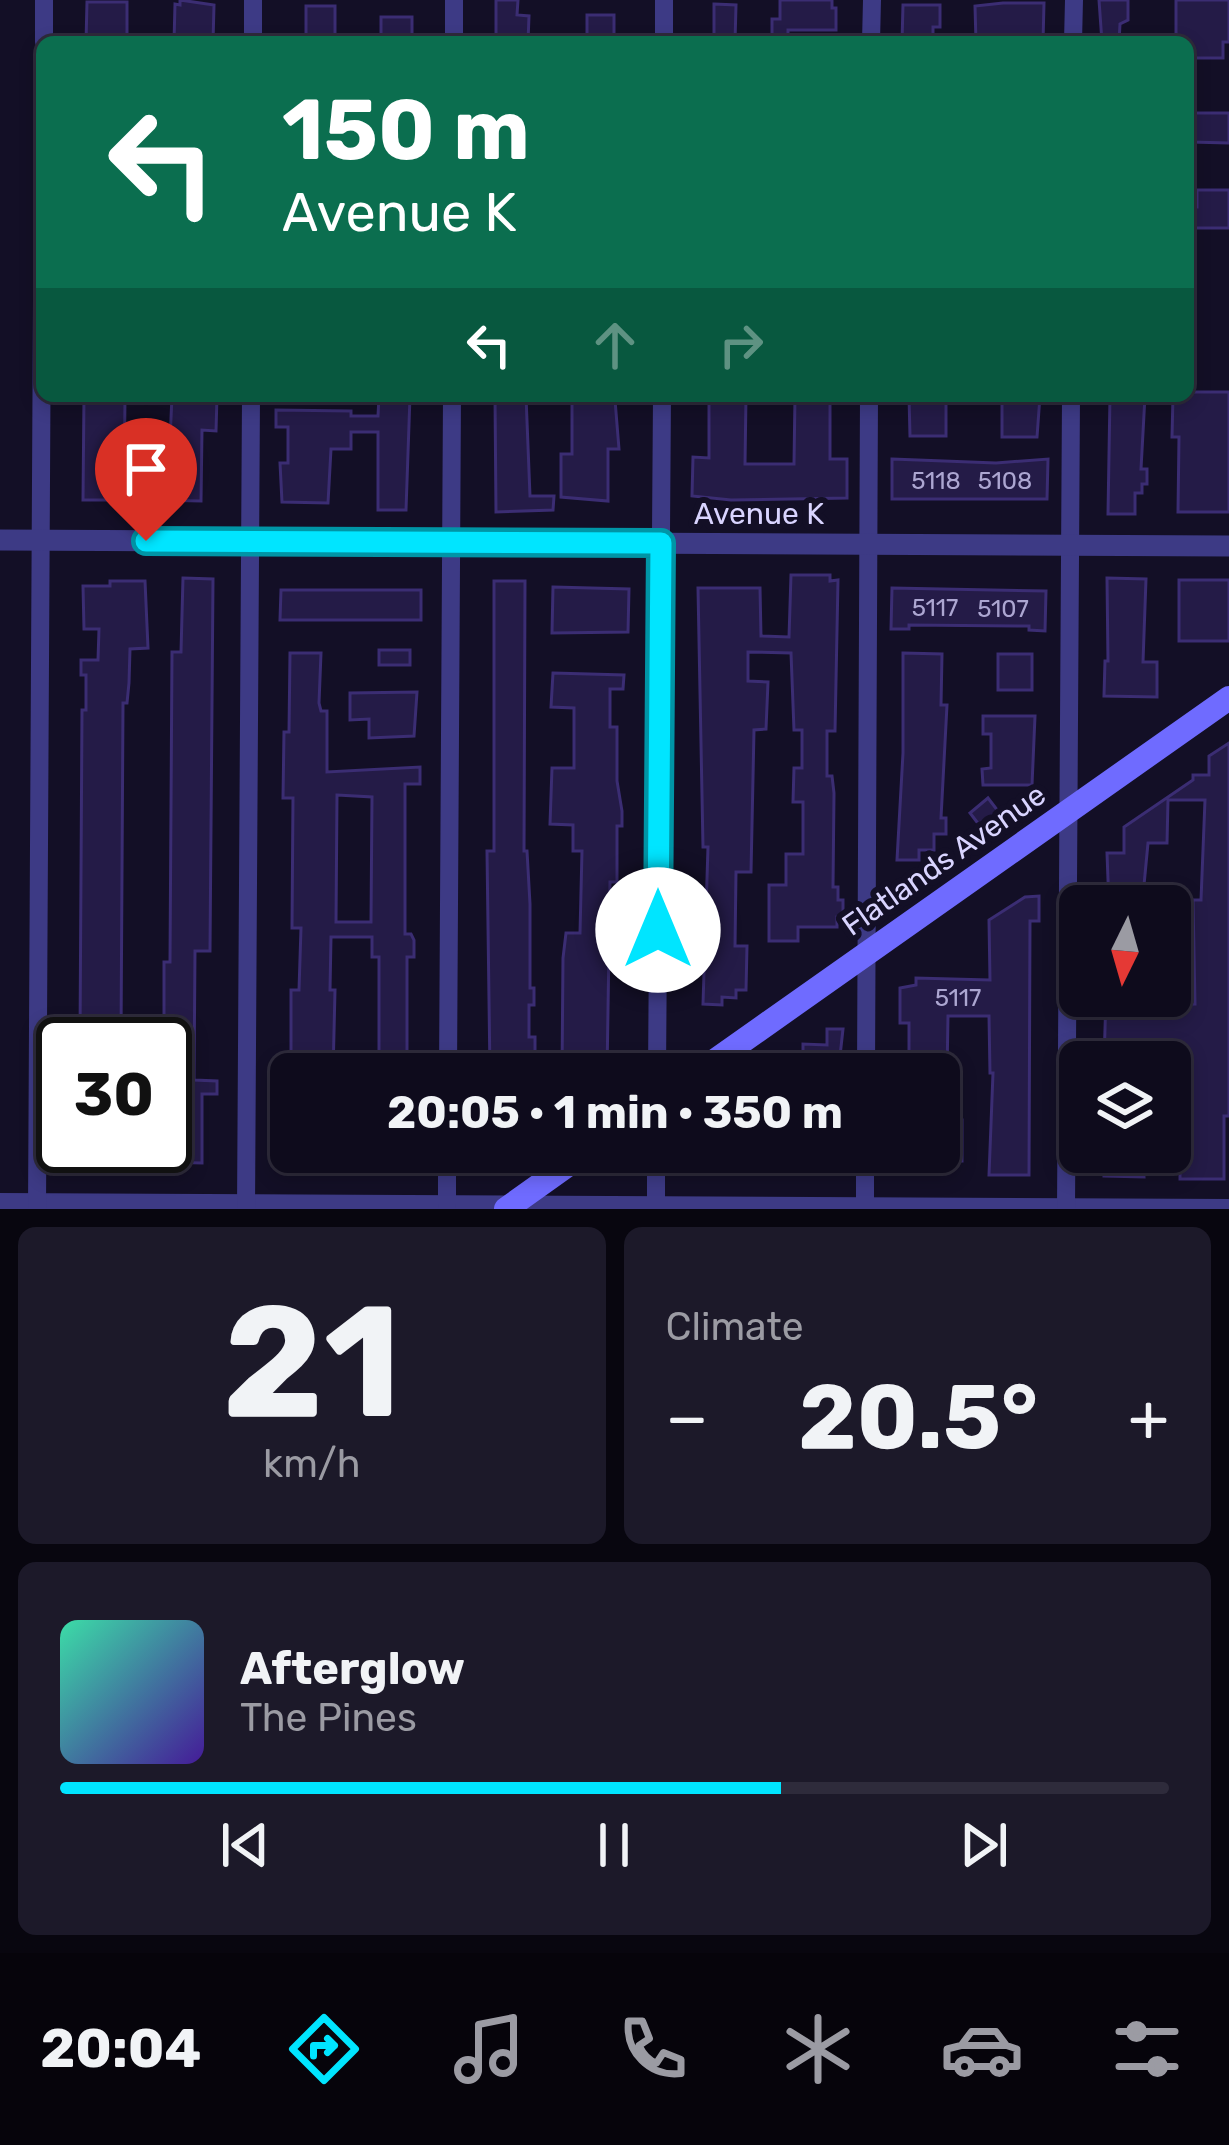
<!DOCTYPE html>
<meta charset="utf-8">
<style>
:root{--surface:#0e0b1c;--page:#1c1929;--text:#f1f3f6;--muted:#9b9ba3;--line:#2e2b3b;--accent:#00e5ff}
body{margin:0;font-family:Rubik,sans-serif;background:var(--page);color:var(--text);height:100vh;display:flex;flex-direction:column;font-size:45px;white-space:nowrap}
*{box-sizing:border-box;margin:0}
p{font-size:39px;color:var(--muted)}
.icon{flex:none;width:66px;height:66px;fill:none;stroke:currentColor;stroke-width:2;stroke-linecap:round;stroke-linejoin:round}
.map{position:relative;height:1209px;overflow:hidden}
.side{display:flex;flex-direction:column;gap:18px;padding:18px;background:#08060f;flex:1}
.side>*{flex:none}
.guide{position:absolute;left:36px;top:36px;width:1158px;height:366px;border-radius:18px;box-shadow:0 6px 18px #0003,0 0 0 3px var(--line);background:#0b6e4f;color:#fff;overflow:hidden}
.needle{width:78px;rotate:185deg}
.fabs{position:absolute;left:1059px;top:885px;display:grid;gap:24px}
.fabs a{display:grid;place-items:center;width:132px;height:132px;border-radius:18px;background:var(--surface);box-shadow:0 6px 18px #0003,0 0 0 3px var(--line);font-size:60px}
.speed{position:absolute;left:36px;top:1017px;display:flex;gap:24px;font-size:60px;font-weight:700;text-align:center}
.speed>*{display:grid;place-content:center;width:156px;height:156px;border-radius:50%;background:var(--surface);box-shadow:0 6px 18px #0003,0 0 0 3px var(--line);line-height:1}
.speed .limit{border:6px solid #111;border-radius:18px;background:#fff;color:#111}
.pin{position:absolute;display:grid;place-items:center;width:102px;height:102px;color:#fff;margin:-123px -51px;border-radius:50% 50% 50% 0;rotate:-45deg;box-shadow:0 0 12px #0007}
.pin .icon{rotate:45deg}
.me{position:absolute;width:132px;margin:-66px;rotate:0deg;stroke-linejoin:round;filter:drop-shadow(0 0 9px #0008)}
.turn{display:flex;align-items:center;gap:42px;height:252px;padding:0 48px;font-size:54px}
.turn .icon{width:156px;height:156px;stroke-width:2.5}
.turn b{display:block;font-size:84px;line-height:102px}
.lanes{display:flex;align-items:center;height:114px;padding:0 48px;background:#0003;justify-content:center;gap:60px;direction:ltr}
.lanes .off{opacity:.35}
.big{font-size:90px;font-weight:700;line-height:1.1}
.side .tile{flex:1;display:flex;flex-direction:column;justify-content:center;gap:18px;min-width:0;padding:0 42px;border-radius:18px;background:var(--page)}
.side .dial{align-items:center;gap:0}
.dial b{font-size:156px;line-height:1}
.song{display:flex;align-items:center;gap:36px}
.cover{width:144px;height:144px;border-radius:18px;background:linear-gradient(135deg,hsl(160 70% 55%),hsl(260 70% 35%))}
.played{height:12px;border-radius:6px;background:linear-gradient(90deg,var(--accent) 65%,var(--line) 65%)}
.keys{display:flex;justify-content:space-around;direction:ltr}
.heat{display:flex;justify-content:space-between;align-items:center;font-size:66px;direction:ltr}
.side .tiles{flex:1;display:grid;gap:18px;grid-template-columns:1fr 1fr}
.tile:last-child{grid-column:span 2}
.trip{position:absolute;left:270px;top:1053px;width:690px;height:120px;border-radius:18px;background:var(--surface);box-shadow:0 6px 18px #0003,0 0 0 3px var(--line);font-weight:700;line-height:120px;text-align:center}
.dock{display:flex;height:192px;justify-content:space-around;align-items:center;background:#06040b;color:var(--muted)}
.dock .icon{width:84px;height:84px}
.dock .active{color:var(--accent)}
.dock b{font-size:54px;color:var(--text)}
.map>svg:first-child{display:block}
.building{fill:#241b47;stroke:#3b2d73;stroke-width:3;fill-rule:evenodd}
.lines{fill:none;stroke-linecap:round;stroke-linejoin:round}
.minor{stroke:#3d3a85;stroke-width:18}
.tertiary{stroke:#3d3a85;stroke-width:21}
.secondary{stroke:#6f6bff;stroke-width:24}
.route-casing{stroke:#0095a6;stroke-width:30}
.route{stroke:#00e5ff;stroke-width:21}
.labels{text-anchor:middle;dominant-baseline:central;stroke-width:12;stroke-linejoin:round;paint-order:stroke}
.number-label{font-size:24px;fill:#aca6d1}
.street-label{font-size:30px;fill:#d9d4ff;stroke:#130f26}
</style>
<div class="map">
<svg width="1229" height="1209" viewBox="0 0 1229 1209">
<rect width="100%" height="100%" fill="#130f26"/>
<g class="building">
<path d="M 180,0 L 214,5 L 213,42 L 174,42 L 175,4 L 180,5 Z"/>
<path d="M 496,0 L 518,0 L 517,15 L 529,16 L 528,42 L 496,42 Z"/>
<path d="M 780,0 L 832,0 L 832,8 L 836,8 L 836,30 L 788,30 L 788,41 L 772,41 L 772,19 L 780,19 Z"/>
<path d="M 1099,0 L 1128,0 L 1128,20 L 1120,24 L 1119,42 L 1102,42 Z"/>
<path d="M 1176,0 L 1229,0 L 1229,42 L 1223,42 L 1223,58 L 1188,58 L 1188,42 L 1176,42 Z"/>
<path d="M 87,2 L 127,2 L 127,42 L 86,42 Z"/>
<path d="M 1003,3 L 1044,3 L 1043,42 L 976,42 L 975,6 Z"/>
<path d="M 714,4 L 736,5 L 735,42 L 714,42 Z"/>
<path d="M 903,5 L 940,5 L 940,27 L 933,27 L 933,42 L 902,42 Z"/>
<rect x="306" y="6" width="29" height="36"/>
<rect x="587" y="15" width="27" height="27"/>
<rect x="381" y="17" width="31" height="25"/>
<path d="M 1191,113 L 1229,113 L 1229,143 L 1191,142 Z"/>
<path d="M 1197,190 L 1229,190 L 1229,228 L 1188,228 L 1188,207 L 1197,207 Z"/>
<path d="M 1188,392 L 1229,392 L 1229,512 L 1178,512 L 1179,437 L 1172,437 L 1173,396 L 1188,396 Z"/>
<path d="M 84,396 L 125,396 L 124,500 L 83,500 Z"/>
<path d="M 172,396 L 217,396 L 216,431 L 202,430 L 201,501 L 150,500 L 150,485 L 168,485 Z"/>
<path d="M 379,396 L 410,396 L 406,510 L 378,510 L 378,432 L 351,432 L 351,449 L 331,449 L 328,503 L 282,502 L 280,463 L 288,463 L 288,427 L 276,427 L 276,410 L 351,411 L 351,416 L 378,416 Z"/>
<path d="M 495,396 L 526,396 L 530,496 L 554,496 L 553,510 L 496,512 Z"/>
<path d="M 709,396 L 746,396 L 745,464 L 794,464 L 795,396 L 830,396 L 830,459 L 847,459 L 847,498 L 731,500 L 692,496 L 693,457 L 709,458 Z"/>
<path d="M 909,396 L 946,396 L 946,436 L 910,436 Z"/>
<path d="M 1002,396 L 1040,396 L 1037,437 L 1002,437 Z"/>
<path d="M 1110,396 L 1145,396 L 1141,469 L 1147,469 L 1147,484 L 1142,484 L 1142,493 L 1135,493 L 1135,514 L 1108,514 Z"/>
<path d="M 572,399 L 615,400 L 619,449 L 608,449 L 608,501 L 561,497 L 561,454 L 572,454 Z"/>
<path d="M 892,459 L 996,463 L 1048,459 L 1047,499 L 892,499 Z"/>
<path d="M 791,575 L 830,575 L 830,581 L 838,580 L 835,731 L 827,731 L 827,776 L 832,776 L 834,793 L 833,887 L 838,887 L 838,900 L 843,900 L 843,917 L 837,917 L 837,927 L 798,927 L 798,941 L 769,941 L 769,885 L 786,885 L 786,854 L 803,854 L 803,802 L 793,802 L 794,768 L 802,768 L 802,730 L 794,730 L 791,653 L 748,652 L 748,681 L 768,682 L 766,729 L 754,730 L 751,872 L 736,872 L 735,946 L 747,946 L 746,990 L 736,990 L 736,998 L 722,997 L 722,1005 L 703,1004 L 708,847 L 703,847 L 698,588 L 760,588 L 761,636 L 789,637 Z"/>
<path d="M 183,578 L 213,579 L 210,951 L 195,951 L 194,1080 L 217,1081 L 217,1094 L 202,1094 L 202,1163 L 76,1160 L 76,1146 L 165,1146 L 165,1098 L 172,1098 L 172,1070 L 165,1070 L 164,1044 L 164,962 L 170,962 L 172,652 L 181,652 Z"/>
<path d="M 1107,578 L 1146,579 L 1143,662 L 1157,662 L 1157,697 L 1104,696 L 1105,661 L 1108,661 Z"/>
<rect x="1179" y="580" width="50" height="61"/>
<path d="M 110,581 L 145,581 L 148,648 L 130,649 L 129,683 L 127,703 L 123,703 L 121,1039 L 80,1039 L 82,710 L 86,710 L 86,675 L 81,675 L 81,660 L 98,660 L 99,629 L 84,629 L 83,586 L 110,586 Z"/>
<path d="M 494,581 L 525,581 L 524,851 L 527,851 L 530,904 L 530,988 L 534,988 L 534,1005 L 529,1005 L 529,1037 L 535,1037 L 535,1054 L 527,1054 L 526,1074 L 490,1074 L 487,851 L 494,851 Z"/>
<path d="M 553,587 L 629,589 L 628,632 L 552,633 Z"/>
<path d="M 892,588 L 1046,591 L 1045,631 L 1029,630 L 1029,626 L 909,625 L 909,629 L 891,629 Z"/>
<path d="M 281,590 L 421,590 L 421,620 L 280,620 Z"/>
<rect x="379" y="650" width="31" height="15"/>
<path d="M 290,653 L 321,653 L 319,703 L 321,711 L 327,711 L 327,772 L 420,767 L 420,784 L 405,784 L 405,934 L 411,934 L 414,940 L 414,957 L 407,957 L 407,1074 L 379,1074 L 379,957 L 372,957 L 372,937 L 331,937 L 330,990 L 335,990 L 333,1074 L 291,1074 L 291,990 L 299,990 L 301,928 L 292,928 L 293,798 L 283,798 L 284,732 L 289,732 ZM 337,795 L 372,797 L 371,922 L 336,922 Z"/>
<path d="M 903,653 L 942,654 L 941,705 L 947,705 L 941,818 L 946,818 L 946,834 L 934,834 L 934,850 L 919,850 L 919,860 L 897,860 L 903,753 Z"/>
<rect x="998" y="654" width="34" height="36"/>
<path d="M 553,673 L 624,675 L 623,689 L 610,689 L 610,727 L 617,727 L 617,781 L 622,811 L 622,826 L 617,826 L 617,882 L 610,882 L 607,1074 L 562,1074 L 563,958 L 566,933 L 580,933 L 582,851 L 573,851 L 573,825 L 550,824 L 552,768 L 574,768 L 574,708 L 551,707 Z"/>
<path d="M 417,692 L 414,736 L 369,738 L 369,719 L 350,720 L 350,693 Z"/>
<path d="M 983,716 L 1035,716 L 1032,785 L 983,785 L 982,769 L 991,768 L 991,734 L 983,734 Z"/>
<path d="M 1229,743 L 1229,1116 L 1224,1116 L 1224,1179 L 1180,1179 L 1180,1115 L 1170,1115 L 1170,1062 L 1104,1062 L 1106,996 L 1148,996 L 1147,1005 L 1195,1004 L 1193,900 L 1201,900 L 1205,800 L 1168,800 L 1167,843 L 1148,843 L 1142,906 L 1109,906 L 1107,853 L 1124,853 L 1124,827 L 1193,780 L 1193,775 L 1209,775 L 1209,756 Z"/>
<path d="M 988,798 L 998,811 L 980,826 L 970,813 Z"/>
<path d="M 1039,896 L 1039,921 L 1030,921 L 1029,1175 L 989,1175 L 993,1073 L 990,1073 L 989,1016 L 948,1016 L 947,1074 L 909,1074 L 909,1023 L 900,1023 L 900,988 L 916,985 L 916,978 L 990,980 L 989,920 L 1025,897 Z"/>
<path d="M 827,1029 L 843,1029 L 838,1074 L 803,1074 L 803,1044 L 827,1045 Z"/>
<path d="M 944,1120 L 962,1120 L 962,1161 L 939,1161 L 939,1125 L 944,1125 Z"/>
<rect x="278" y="1126" width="13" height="32"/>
<path d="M 379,1152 L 407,1152 L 406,1165 L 379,1165 Z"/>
<rect x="700" y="1152" width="75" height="17"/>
<rect x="803" y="1152" width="35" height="22"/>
<path d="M 1105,1152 L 1142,1152 L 1144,1177 L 1104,1176 Z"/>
</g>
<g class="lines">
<g class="minor">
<path d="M 44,42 L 44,0"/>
<path d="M 253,42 L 253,0"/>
<path d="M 454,42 L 454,0"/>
<path d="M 664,42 L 664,0"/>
<path d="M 871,42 L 872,0"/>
<path d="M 1073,42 L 1074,0"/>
<path d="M 448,1074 L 452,396"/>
<path d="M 657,1074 L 662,396"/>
<path d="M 866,1074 L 869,396"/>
<path d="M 0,1202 L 1229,1208"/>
<path d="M 447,1204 L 447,1152"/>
<path d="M 37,1209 L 42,299"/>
<path d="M 246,1209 L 251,396"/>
<path d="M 656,1209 L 656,1152"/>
<path d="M 865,1209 L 865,1152"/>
<path d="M 1066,1209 L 1071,396"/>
</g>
<path class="tertiary" d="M 0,540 L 1229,546"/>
<g class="secondary">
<path d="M 696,1074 L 1229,698"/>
<path d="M 506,1209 L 586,1152"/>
</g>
</g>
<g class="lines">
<g class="route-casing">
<path id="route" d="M 146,541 L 661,543 L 658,930"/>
</g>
<use href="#route" class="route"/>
</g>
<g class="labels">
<g class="number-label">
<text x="936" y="481">5118</text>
<text x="1005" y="481">5108</text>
<text x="935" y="608">5117</text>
<text x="1003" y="609">5107</text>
<text x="958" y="998">5117</text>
</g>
<g class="street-label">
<text x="759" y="514">Avenue K</text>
<text transform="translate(944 860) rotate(-35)">Flatlands Avenue</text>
</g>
</g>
</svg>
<div class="fabs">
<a><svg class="needle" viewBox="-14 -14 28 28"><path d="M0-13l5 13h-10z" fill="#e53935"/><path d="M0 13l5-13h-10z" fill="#9b9ba3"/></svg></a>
<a><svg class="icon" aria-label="layers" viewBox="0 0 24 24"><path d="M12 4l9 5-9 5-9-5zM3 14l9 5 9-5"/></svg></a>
</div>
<div class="speed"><div class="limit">30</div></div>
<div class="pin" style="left:146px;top:541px;background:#d93025"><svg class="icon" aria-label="arrive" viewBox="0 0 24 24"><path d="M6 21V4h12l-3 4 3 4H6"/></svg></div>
<svg class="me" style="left:658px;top:930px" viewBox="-20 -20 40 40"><circle r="19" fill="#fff"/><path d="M0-13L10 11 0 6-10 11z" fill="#00e5ff"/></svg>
<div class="trip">20:05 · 1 min · 350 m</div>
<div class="guide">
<div class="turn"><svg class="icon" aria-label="left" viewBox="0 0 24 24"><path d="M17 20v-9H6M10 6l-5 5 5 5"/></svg><div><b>150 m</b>Avenue K</div></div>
<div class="lanes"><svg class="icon" aria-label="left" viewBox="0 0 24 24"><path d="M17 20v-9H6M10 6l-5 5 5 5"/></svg><svg class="icon off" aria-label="ahead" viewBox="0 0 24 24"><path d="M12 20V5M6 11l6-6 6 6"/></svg><svg class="icon off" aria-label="right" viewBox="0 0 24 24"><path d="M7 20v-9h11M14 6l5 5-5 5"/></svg></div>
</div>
</div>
<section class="side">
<div class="tiles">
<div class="tile dial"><b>21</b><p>km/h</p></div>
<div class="tile"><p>Climate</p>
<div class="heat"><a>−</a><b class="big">20.5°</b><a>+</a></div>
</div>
<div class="tile">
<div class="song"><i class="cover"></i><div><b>Afterglow</b><p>The Pines</p></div></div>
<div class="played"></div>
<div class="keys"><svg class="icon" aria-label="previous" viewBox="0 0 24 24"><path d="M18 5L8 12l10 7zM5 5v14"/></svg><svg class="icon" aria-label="pause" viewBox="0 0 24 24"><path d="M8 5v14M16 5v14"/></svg><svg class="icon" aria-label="next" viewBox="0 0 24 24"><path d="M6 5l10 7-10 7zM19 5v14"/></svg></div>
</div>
</div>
</section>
<nav class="dock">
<b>20:04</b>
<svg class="icon active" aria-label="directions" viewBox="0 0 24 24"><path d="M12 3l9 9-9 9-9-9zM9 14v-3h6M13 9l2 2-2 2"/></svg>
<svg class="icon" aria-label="music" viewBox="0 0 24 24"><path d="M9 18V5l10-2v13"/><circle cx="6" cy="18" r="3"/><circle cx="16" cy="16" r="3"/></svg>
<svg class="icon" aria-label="phone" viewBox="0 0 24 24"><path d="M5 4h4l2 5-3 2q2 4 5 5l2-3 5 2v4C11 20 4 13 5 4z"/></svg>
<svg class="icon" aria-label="climate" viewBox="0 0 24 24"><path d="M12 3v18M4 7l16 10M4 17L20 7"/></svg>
<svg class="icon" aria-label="car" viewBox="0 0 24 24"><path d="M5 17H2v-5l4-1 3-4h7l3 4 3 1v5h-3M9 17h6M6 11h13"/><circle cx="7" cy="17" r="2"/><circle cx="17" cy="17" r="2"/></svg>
<svg class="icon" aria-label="filters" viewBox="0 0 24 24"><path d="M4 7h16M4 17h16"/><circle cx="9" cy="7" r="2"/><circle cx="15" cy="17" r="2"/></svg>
</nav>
